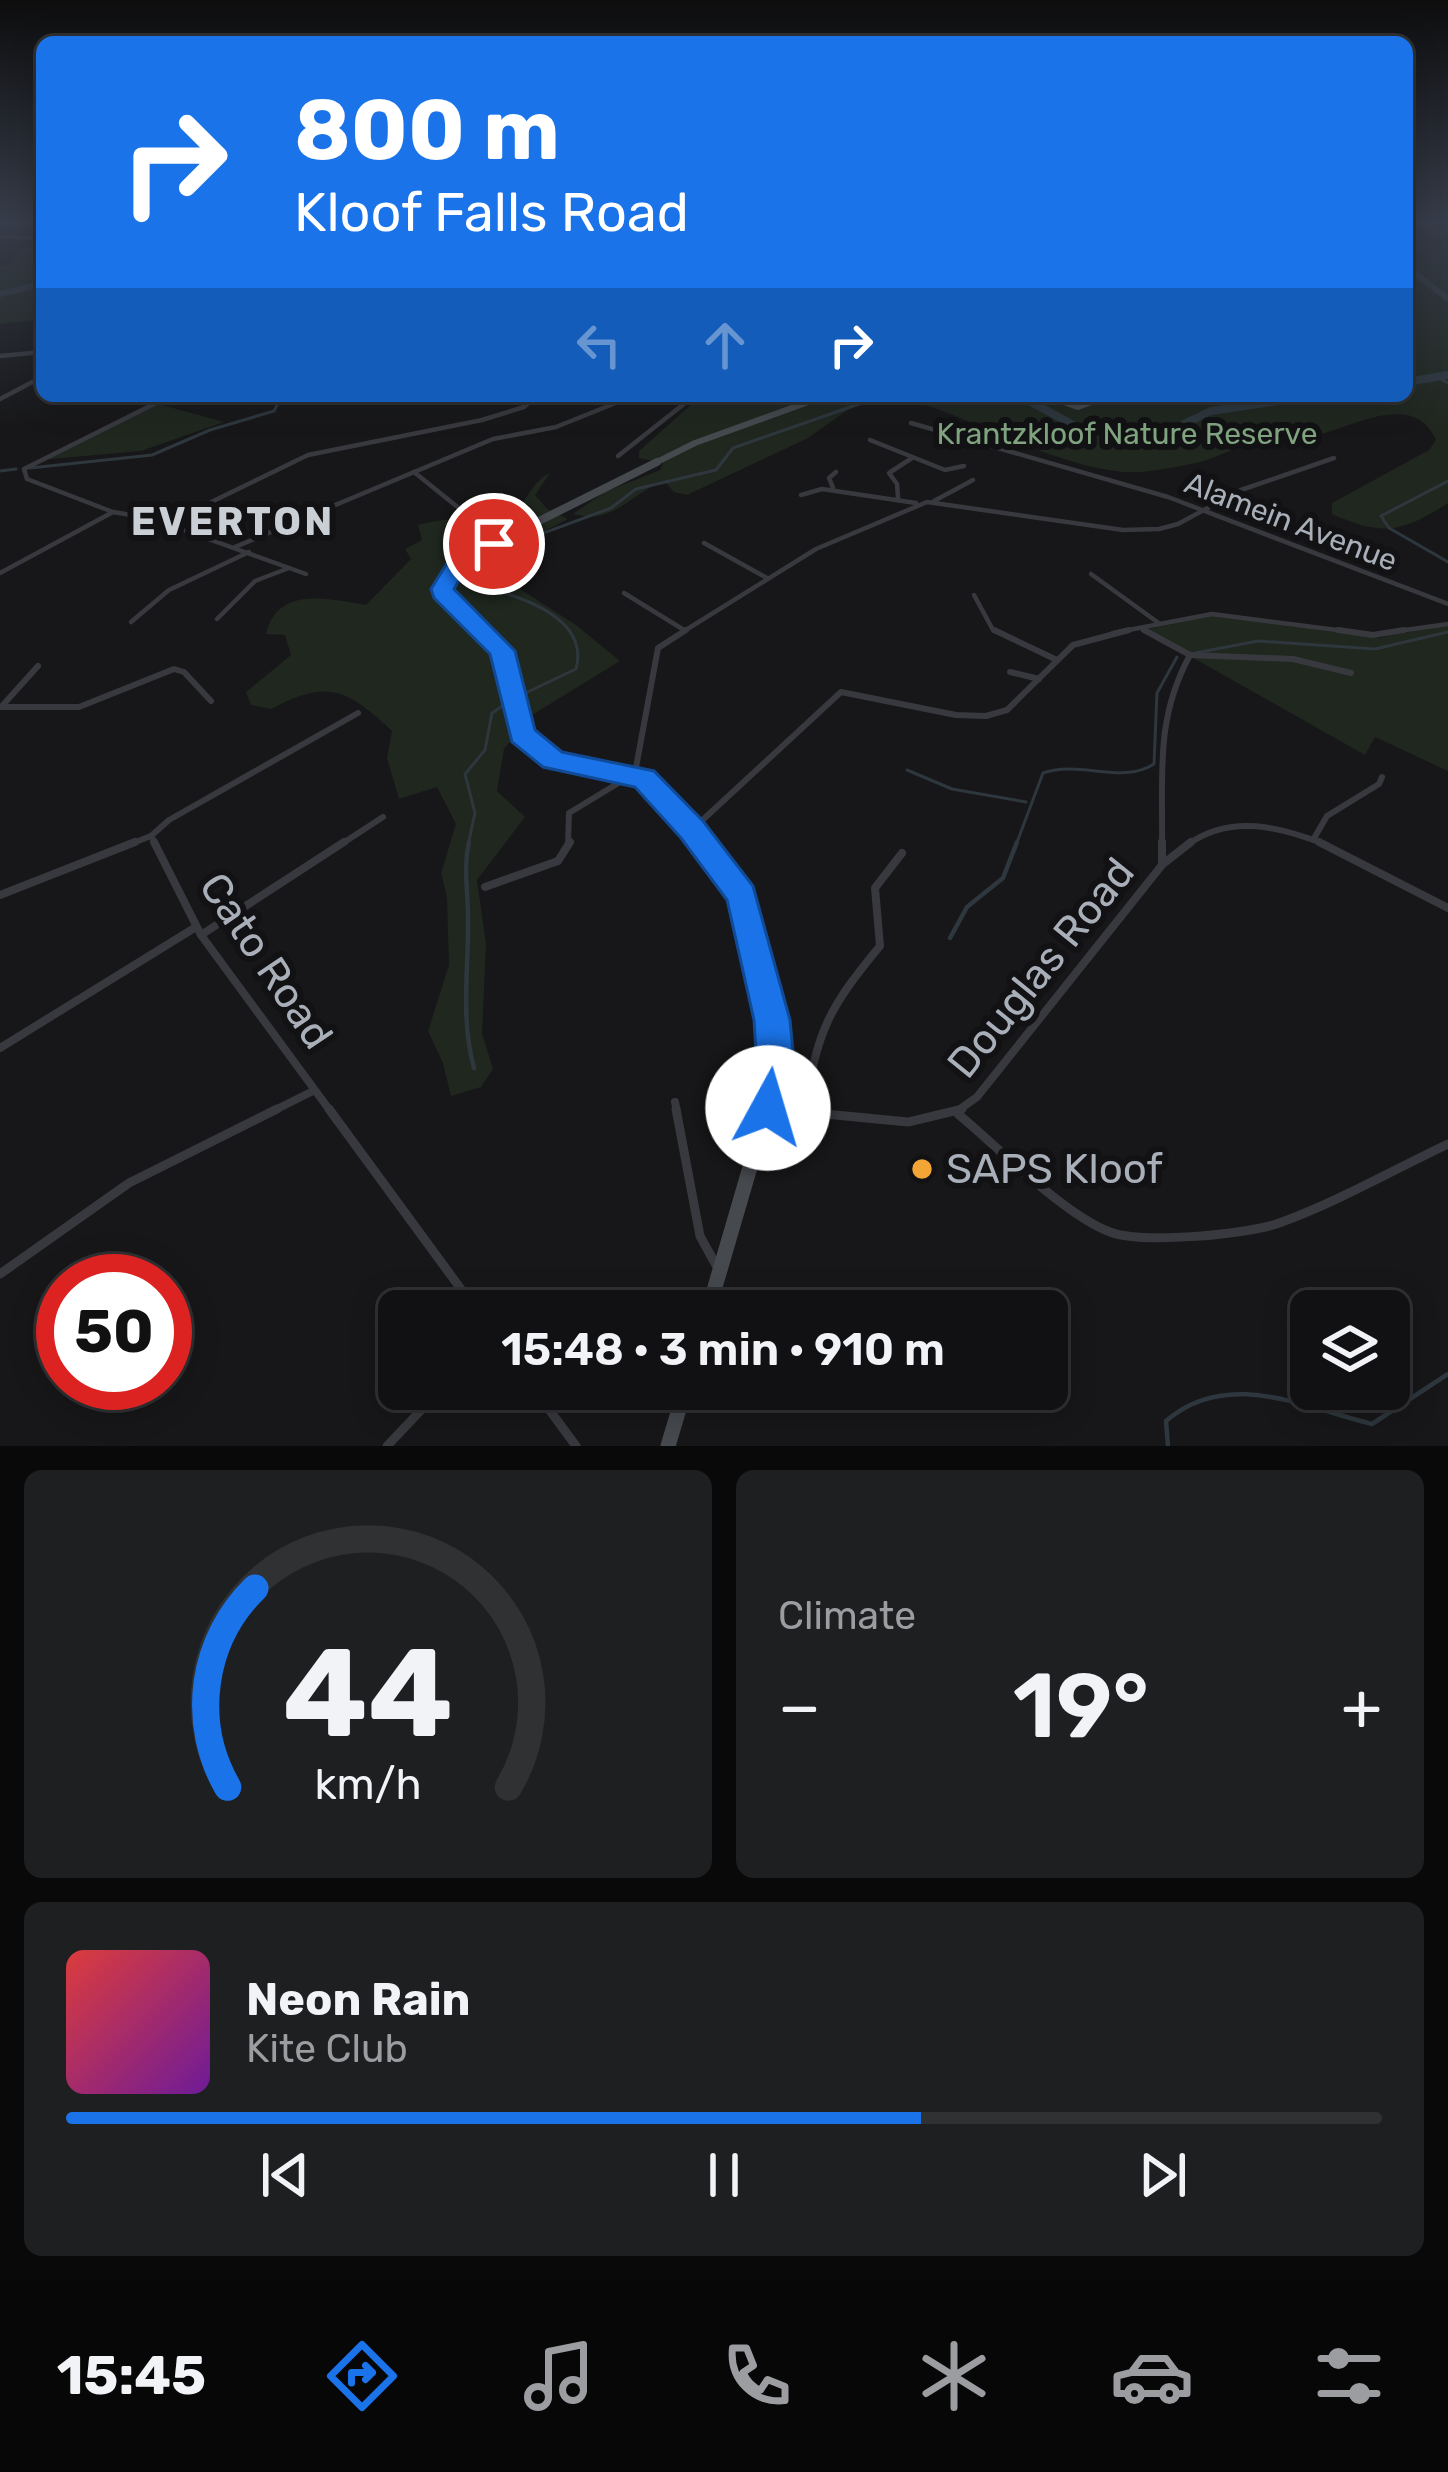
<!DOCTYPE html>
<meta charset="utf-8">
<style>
:root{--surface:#111113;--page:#1e1f21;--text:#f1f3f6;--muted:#9c9da0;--line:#303133;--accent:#1a73e8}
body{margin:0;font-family:Rubik,sans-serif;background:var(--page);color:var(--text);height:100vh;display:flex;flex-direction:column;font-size:45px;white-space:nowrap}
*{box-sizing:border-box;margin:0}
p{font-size:39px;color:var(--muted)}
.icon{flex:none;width:66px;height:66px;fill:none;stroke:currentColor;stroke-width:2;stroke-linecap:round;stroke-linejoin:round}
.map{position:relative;height:1446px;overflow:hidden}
.drawer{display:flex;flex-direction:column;gap:24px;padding:24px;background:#09090a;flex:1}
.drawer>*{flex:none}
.top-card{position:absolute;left:36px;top:36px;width:1377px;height:366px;border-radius:18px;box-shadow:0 6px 30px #0003,0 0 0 3px var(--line);background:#1a73e8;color:#fff;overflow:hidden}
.tools{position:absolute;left:1290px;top:1290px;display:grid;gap:24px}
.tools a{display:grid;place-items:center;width:120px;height:120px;border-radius:18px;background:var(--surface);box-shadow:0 6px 30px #0003,0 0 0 3px var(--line);font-size:60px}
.speed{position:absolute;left:36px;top:1254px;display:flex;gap:24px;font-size:60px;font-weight:700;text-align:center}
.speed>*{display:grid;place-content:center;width:156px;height:156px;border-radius:50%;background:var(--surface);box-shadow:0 6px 30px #0003,0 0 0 3px var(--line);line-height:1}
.speed .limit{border:18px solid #d22;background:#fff;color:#111}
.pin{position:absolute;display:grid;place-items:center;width:102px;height:102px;color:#fff;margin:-51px;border:6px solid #fff;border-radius:50%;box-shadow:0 3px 12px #0007}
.me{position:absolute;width:132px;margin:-66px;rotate:6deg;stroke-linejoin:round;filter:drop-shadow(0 0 9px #0008)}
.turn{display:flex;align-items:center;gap:42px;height:252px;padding:0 60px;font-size:54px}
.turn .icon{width:156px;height:156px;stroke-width:2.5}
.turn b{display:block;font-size:84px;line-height:102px}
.lanes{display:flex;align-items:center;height:114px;padding:0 60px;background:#0003;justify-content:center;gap:60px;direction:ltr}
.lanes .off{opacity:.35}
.big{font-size:90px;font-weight:600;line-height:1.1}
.drawer .widget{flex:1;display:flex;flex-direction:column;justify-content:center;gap:18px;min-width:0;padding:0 42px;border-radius:18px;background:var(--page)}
.drawer .dial{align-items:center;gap:0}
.dial svg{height:312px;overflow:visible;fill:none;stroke:var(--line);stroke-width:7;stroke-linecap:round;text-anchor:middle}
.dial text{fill:var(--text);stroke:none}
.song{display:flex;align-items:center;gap:36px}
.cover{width:144px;height:144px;border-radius:18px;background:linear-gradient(135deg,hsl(0 70% 55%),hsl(280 70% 35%))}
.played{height:12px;border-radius:6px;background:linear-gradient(90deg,var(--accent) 65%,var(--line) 65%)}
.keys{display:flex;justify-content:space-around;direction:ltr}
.heat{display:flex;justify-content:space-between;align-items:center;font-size:66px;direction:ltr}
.drawer .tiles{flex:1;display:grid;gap:24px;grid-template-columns:1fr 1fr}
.widget:last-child{grid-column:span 2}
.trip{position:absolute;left:378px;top:1290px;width:690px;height:120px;border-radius:18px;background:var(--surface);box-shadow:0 6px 30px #0003,0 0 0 3px var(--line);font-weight:600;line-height:120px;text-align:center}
.tab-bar{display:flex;height:192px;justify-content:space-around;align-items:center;background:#070708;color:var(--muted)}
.tab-bar .icon{width:84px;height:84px}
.tab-bar .selected{color:var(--accent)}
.tab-bar b{font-size:54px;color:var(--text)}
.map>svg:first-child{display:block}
.green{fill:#1f271f}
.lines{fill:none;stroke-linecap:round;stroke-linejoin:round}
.stream-far1{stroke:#2d373d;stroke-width:3}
.stream{stroke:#2d373d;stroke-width:4.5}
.river-far1{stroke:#2d373d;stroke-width:6}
.river{stroke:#2d373d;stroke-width:8}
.street-far4{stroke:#38393e;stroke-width:3}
.street-far3{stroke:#38393e;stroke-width:4.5}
.street-far2{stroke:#38393e;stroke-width:6}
.street-far1{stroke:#38393e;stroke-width:8}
.street{stroke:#38393e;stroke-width:9}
.secondary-far4{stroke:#46494e;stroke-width:6}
.secondary-far3{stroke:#46494e;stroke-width:8}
.secondary-far2{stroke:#46494e;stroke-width:9}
.secondary-far1{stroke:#46494e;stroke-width:12}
.secondary{stroke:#46494e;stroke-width:15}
.route{fill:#1a73e8;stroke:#114b97;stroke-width:3}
.poi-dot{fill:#f3a635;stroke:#121214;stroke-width:4.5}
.labels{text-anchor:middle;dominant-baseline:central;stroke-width:12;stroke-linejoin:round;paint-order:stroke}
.far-park-label{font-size:30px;fill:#80a480;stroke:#121214}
.far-street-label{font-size:30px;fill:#a9afb9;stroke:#121214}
.far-district-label{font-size:39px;font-weight:bold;letter-spacing:3px;fill:#caced5;stroke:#121214}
.near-street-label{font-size:42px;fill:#a9afb9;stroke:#121214}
.near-poi-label{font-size:42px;fill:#a9afb9;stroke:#121214;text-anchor:start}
</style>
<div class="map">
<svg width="1448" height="1446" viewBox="0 0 1448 1446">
<rect width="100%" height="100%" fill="#171719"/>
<g class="green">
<path d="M 1407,224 L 1448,224 L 1448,503 C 1403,532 1383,537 1332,514 L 1332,503 L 1429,450 L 1436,440 C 1415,391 1355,425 1321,434 C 1299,439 1279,438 1257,442 C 1236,445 1217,459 1196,463 C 1174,467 1145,474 1123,472 C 1042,463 974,416 896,396 L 1072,396 L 1079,409 L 1116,396 L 1407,396 Z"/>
<path d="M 42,244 L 42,319 L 0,324 L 0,266 L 10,264 L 21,248 Z"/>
<path d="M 701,396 L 891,396 L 859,402 L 808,438 L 687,495 L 674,492 L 664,481 C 629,494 615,525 573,514 L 605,492 L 660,470 L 663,463 L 639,458 L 639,451 Z"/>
<path d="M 158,404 L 224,422 L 141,451 L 40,460 Z"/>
<path d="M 550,473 L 535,495 L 547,509 L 568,519 L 481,564 L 576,625 L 620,661 L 532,715 L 504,749 L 497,791 L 525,817 L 477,880 L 486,944 L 482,1033 L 493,1069 L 481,1087 L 451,1096 L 443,1063 L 428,1031 L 449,965 L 447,898 L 441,873 L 456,824 L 437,787 L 399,799 L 387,758 L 392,731 C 347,688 327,679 271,709 L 251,705 L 246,692 L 291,655 L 285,635 L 266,634 C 277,585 330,599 366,605 L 411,559 L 405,549 L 422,540 L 418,525 C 447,516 481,521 507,513 C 529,506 530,481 550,473 Z"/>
<path d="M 1215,615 L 1379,638 L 1448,624 L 1448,771 L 1375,737 L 1365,755 L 1144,630 Z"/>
</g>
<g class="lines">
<g class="stream-far1">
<path d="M 1436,377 L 1448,383"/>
<path d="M 30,468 L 152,455 L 210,430 L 274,411 L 279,401 L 299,396"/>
<path d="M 0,471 L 16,469"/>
<path d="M 1448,481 L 1381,516 L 1389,528 L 1448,562"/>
<path d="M 1195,653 L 1258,641 L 1375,649 L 1448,632"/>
<path d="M 515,698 L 576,669 C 591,614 509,592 468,584 L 465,573 L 479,557 L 611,508 L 636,489 L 716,470 L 733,448 L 882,396"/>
<path d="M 907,770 L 952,789 L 1026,802"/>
<path d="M 468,845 L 475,813 L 465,774 L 485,750 L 492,713 L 507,703"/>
<path d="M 1016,845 L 1043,773 C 1081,760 1121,785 1154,764 L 1157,693 L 1177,657"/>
</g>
<g class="stream">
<path d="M 469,842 C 463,869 468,890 468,917 C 469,970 460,1016 474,1068"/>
<path d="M 950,938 L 967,907 L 1003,878 L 1017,842"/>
<path d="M 1168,1446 L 1166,1421 C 1227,1368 1303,1407 1372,1424 L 1448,1374"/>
</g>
<g class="river-far1">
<path d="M 1407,267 L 1448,299"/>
<path d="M 0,294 L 42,284"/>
</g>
<g class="river">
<path d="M 1407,382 L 1448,375"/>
<path d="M 1020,396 L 1077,427 L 1148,441 L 1211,411 L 1311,396"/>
</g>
<path class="street-far4" d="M 0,237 L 42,238"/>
<g class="street-far3">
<path d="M 0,356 L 42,352"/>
<path d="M 0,399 L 42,377"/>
<path d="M 911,423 L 1168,497 L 1448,604"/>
<path d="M 870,440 L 945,470 L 964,466"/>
<path d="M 618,456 L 694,396"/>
<path d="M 414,472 L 460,509"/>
<path d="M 833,488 L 829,478 L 836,472"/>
<path d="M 801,495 L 822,489 L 916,503"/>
<path d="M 898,498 L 897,484 L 889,473 L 912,458"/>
<path d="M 934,501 L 973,480"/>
<path d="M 113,512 L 27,479 L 24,469 L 170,396"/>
<path d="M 153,519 L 306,574"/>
<path d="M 704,543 L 767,578"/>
<path d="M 235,547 L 493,439 L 556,427 L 633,396"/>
<path d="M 0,573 L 113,512 L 149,518 L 199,508 L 308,455 L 482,420 L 524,407 L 536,396"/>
<path d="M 1091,574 L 1160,624"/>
<path d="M 624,593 L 684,630"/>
<path d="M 974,595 L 993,630 L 1000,633"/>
<path d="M 217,619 L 255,581 L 289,568"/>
<path d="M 131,622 L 169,590 L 249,552"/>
<path d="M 1143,630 L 1149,633"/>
<path d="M 681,633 L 816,549 L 927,502 L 1123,530 L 1159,529 L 1178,524 L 1241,490 L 1334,458"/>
<path d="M 1113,633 L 1212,614 L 1361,633"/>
<path d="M 1384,633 L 1448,624"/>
</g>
<g class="street-far2">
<path d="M 994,630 L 1057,660"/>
<path d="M 1144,630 L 1190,655 C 1155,719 1163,775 1162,845"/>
<path d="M 1338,630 L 1373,635 L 1404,630"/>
<path d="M 1190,655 L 1293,659 L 1351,673"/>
<path d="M 1010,672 L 1039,679"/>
<path d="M 2,706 L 38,666"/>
<path d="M 0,707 L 79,707 L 174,669 L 184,672 L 211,701"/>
<path d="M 695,827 L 841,692 L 956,715 L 986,716 L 1007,710 L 1073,645 L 1129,630"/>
<path d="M 1313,840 L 1327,816 L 1379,784 L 1382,777"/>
<path d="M 128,845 L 151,836"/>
<path d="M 156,845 L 151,836 L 169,820 L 358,713"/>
<path d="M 340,845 L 383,817"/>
<path d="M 568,845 L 569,813 L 635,773 L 658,648 L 686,630"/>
<path d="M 1187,845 C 1231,813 1280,827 1327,845"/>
</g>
<g class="street-far1">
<path d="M 154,842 L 201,935 L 331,1112"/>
<path d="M 1319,842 L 1448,908"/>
<path d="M 1163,864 L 1191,842"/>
<path d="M 485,887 L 558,861 L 570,842"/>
<path d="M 0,895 L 135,842"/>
<path d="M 201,935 L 344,842"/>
<path d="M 0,1048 L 196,927"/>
<path d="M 675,1102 L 677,1112"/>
<path d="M 768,1108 L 793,1112"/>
<path d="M 271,1112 L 313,1091"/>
<path d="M 804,1112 C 818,1030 827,1010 880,946 L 875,888 L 902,853"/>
<path d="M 956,1112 L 977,1097 L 1162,865 L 1162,842"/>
</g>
<g class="street">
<path d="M 329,1109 L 477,1311"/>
<path d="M 676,1109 L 700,1236 L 717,1267"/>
<path d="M 773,1109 L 908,1122 L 962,1109"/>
<path d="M 958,1114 C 998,1147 1064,1215 1110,1232 C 1142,1244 1249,1235 1282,1222 C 1339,1201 1393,1170 1448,1144"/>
<path d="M 0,1274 L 129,1183 L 277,1109"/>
<path d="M 534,1389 L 576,1446"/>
<path d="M 387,1446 L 441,1389"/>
</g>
<g class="secondary-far4">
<path d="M 1046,396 L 1078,407 L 1108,396"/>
<path d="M 651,465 L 695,443 L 825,396"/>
</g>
<path class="secondary-far3" d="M 489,633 L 446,597 L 443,589 L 452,570 L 477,552 L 657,462"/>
<path class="secondary-far2" d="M 486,630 C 519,666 501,720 535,748 C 561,769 596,763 625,771 C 659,780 688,818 708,845"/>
<path class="secondary-far1" d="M 706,842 C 759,926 784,1013 767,1112"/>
<g class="secondary">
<path d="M 708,1311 L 767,1109"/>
<path d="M 668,1446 L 685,1389"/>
</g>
</g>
<linearGradient id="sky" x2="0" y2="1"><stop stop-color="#0d0d0e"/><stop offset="0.52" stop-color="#363c49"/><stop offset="1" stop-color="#363c49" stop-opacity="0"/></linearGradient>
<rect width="1448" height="427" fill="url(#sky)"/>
<path class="route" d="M 494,537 L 502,539 L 502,548 L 465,570 L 454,589 L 515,651 L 535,730 L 562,752 L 654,771 L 703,821 L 753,886 L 790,1020 L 793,1052 L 781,1121 L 768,1127 L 754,1121 L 748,1108 L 756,1052 L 754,1020 L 727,900 L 681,838 L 635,787 L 543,767 L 512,742 L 490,654 L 434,598 L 431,589 L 449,560 Z"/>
<circle class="poi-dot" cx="922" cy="1169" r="12"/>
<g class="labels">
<g class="far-park-label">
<text x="1127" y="434">Krantzkloof Nature Reserve</text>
</g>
<g class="far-street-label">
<text transform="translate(1291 522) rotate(21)">Alamein Avenue</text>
</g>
<g class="far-district-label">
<text x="233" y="522">EVERTON</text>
</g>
<g class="near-street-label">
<text transform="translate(266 961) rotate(56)">Cato Road</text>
<text transform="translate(1041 968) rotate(-51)">Douglas Road</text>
</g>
<g class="near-poi-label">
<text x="946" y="1169">SAPS Kloof</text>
</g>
</g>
</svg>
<div class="tools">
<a><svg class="icon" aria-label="layers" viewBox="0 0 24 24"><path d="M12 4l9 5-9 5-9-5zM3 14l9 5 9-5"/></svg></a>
</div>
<div class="speed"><div class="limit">50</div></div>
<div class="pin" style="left:494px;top:544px;background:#d93025"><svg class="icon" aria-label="arrive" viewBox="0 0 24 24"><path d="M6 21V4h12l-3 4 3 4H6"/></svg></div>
<svg class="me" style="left:768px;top:1108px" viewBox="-20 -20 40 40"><circle r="19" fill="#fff"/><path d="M0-13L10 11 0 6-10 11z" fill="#1a73e8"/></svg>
<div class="trip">15:48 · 3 min · 910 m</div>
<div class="top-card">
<div class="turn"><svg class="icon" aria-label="right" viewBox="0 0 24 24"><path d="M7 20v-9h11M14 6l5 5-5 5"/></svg><div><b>800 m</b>Kloof Falls Road</div></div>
<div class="lanes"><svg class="icon off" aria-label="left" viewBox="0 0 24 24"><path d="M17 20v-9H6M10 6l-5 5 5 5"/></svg><svg class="icon off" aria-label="ahead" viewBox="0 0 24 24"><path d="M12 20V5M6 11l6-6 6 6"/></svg><svg class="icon" aria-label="right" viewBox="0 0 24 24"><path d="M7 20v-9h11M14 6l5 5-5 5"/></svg></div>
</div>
</div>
<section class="drawer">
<div class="tiles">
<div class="widget dial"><svg viewBox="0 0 100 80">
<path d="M14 69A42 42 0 1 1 86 69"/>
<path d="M14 69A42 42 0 0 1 21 18" stroke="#1a73e8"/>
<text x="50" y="56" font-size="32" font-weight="700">44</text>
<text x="50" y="72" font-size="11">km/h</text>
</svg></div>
<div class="widget"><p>Climate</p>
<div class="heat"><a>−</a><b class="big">19°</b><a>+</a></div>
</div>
<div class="widget">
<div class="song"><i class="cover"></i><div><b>Neon Rain</b><p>Kite Club</p></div></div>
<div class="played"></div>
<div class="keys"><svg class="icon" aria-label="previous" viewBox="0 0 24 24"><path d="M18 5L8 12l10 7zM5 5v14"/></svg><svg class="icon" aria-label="pause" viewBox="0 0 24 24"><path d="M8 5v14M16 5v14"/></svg><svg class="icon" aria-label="next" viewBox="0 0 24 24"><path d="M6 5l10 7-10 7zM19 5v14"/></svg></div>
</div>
</div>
</section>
<nav class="tab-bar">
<b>15:45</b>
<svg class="icon selected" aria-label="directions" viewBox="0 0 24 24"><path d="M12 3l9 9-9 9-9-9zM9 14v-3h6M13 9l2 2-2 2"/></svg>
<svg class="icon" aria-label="music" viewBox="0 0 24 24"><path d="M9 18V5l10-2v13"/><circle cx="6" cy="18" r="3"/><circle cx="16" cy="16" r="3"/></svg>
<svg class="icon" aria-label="phone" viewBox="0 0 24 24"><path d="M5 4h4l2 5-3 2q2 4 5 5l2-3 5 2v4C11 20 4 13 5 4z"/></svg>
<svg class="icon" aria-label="climate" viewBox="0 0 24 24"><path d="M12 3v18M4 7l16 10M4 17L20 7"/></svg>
<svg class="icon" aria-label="car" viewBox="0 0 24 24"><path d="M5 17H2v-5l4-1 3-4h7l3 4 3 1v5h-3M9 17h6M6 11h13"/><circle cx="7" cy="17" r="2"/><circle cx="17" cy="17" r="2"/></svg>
<svg class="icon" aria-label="filters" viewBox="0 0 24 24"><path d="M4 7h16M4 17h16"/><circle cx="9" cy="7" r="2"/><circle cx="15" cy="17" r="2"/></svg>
</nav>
